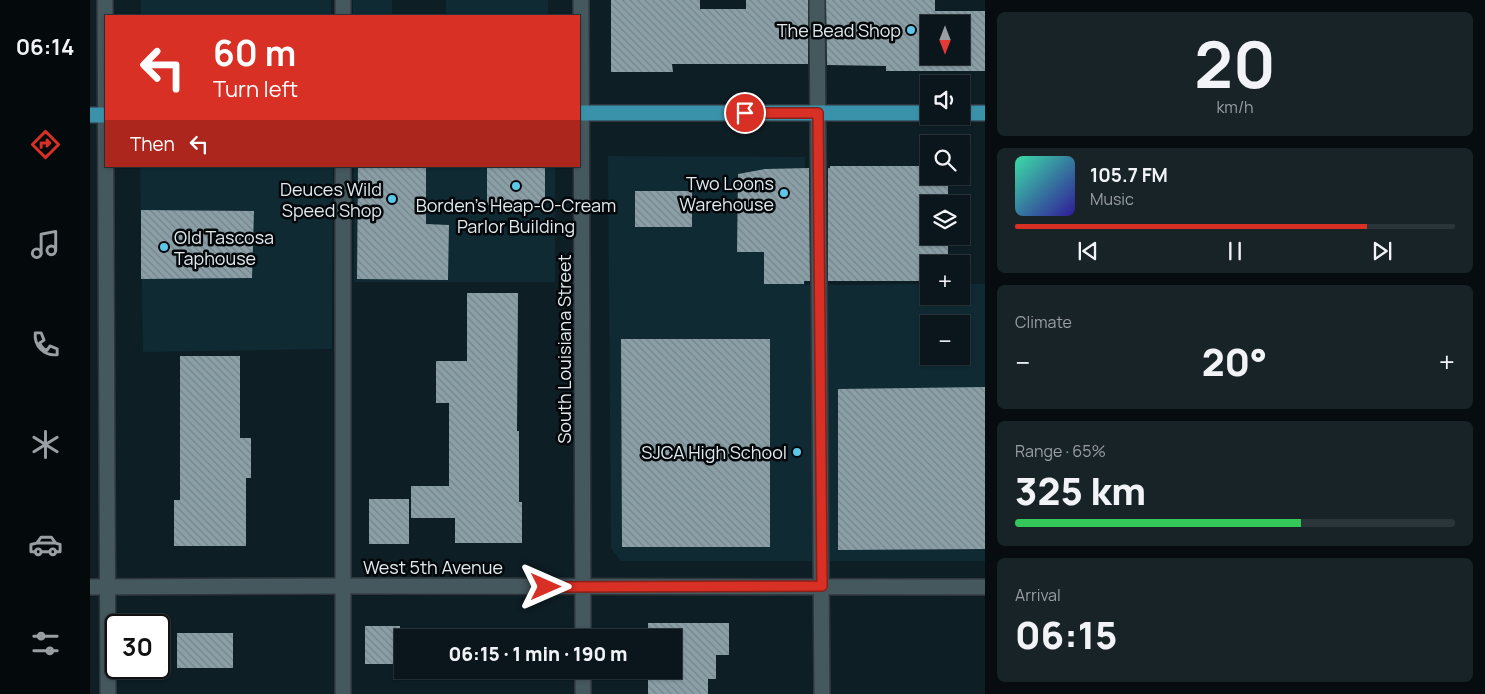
<!DOCTYPE html>
<meta charset="utf-8">
<style>
:root{--surface:#0a161b;--page:#182328;--text:#f1f3f6;--muted:#999fa3;--line:#2a353a;--accent:#d93025}
body{margin:0;font-family:Manrope,sans-serif;background:var(--page);color:var(--text);height:100vh;display:flex;flex-direction:column;font-size:19px;white-space:nowrap}
*{box-sizing:border-box;margin:0}
p{font-size:16px;color:var(--muted)}
.icon{flex:none;width:28px;height:28px;fill:none;stroke:currentColor;stroke-width:2;stroke-linecap:round;stroke-linejoin:round}
.map{position:relative;flex:1;overflow:hidden}
.details{display:flex;flex-direction:column;gap:12px;padding:12px;background:#060c0f;width:500px}
.details>*{flex:none}
.top-card{position:absolute;left:15px;top:15px;width:475px;height:152px;border-radius:0px;box-shadow:0 1px 4px #0004,0 0 0 1px var(--line);background:#d93025;color:#fff;overflow:hidden}
.needle{width:32px;rotate:180deg}
.buttons{position:absolute;left:830px;top:15px;display:grid;gap:10px}
.buttons a{display:grid;place-items:center;width:50px;height:50px;border-radius:0px;background:var(--surface);box-shadow:0 1px 4px #0004,0 0 0 1px var(--line);font-size:25px}
.speed{position:absolute;left:15px;top:614px;display:flex;gap:10px;font-size:25px;font-weight:700;text-align:center}
.speed>*{display:grid;place-content:center;width:65px;height:65px;border-radius:50%;background:var(--surface);box-shadow:0 1px 4px #0004,0 0 0 1px var(--line);line-height:1}
.speed .limit{border:2px solid #111;border-radius:8px;background:#fff;color:#111}
.pin{position:absolute;display:grid;place-items:center;width:42px;height:42px;color:#fff;margin:-21px;border:2px solid #fff;border-radius:50%;box-shadow:0 1px 5px #0007}
.me{position:absolute;width:55px;margin:-28px;rotate:90deg;stroke-linejoin:round;filter:drop-shadow(0 0 4px #0008)}
.turn{display:flex;align-items:center;gap:18px;height:105px;padding:0 25px;font-size:22px}
.turn .icon{width:65px;height:65px;stroke-width:2.5}
.turn b{display:block;font-size:35px;line-height:42px}
.then{display:flex;align-items:center;height:48px;padding:0 25px;background:#0003;gap:10px;font-size:19px}
.big{font-size:38px;font-weight:800;line-height:1.1}
.details .widget{flex:1;display:flex;flex-direction:column;justify-content:center;gap:8px;min-width:0;padding:0 18px;border-radius:8px;background:var(--page)}
.details .dial{align-items:center;gap:0}
.dial b{font-size:65px;line-height:1}
.song{display:flex;align-items:center;gap:15px}
.cover{width:60px;height:60px;border-radius:8px;background:linear-gradient(135deg,hsl(160 70% 55%),hsl(250 70% 35%))}
.played{height:5px;border-radius:2px;background:linear-gradient(90deg,var(--accent) 80%,var(--line) 80%)}
.keys{display:flex;justify-content:space-around;direction:ltr}
.heat{display:flex;justify-content:space-between;align-items:center;font-size:28px;direction:ltr}
.charge{height:8px;border-radius:4px;background:linear-gradient(90deg,#34c759 65%,var(--line) 0)}
.trip{position:absolute;left:304px;top:629px;width:288px;height:50px;border-radius:0px;background:var(--surface);box-shadow:0 1px 4px #0004,0 0 0 1px var(--line);font-weight:800;line-height:50px;text-align:center}
main{display:flex;flex:1;min-height:0}
.menu{display:flex;flex-direction:column;width:90px;justify-content:space-around;align-items:center;background:#04090b;color:var(--muted)}
.menu .icon{width:35px;height:35px}
.menu .selected{color:var(--accent)}
.menu b{font-size:22px;color:var(--text)}
.map>svg:first-child{display:block}
.built{fill:#0f2a33;fill-rule:evenodd}
.building{fill:url(#building-back-hatch);fill-rule:evenodd}
.lines{fill:none;stroke-linecap:round;stroke-linejoin:round}
.minor-casing{stroke:#2d353a;stroke-width:18}
.major-casing{stroke:#2d353a;stroke-width:18}
.minor{stroke:#45585e;stroke-width:15}
.major{stroke:#3a92aa;stroke-width:15}
.route-casing{stroke:#8d1f18;stroke-width:12}
.route{stroke:#d93025;stroke-width:9}
.poi-dot{fill:#5dc7e8;stroke:#03070a;stroke-width:2}
.labels{text-anchor:middle;dominant-baseline:central;stroke-width:5;stroke-linejoin:round;paint-order:stroke}
.poi-label{font-size:18px;fill:#dfeaee;stroke:#03070a;text-anchor:end}
.street-label{font-size:18px;fill:#dfeaee;stroke:#03070a}
</style>
<main>
<nav class="menu">
<b>06:14</b>
<svg class="icon selected" aria-label="directions" viewBox="0 0 24 24"><path d="M12 3l9 9-9 9-9-9zM9 14v-3h6M13 9l2 2-2 2"/></svg>
<svg class="icon" aria-label="music" viewBox="0 0 24 24"><path d="M9 18V5l10-2v13"/><circle cx="6" cy="18" r="3"/><circle cx="16" cy="16" r="3"/></svg>
<svg class="icon" aria-label="phone" viewBox="0 0 24 24"><path d="M5 4h4l2 5-3 2q2 4 5 5l2-3 5 2v4C11 20 4 13 5 4z"/></svg>
<svg class="icon" aria-label="climate" viewBox="0 0 24 24"><path d="M12 3v18M4 7l16 10M4 17L20 7"/></svg>
<svg class="icon" aria-label="car" viewBox="0 0 24 24"><path d="M5 17H2v-5l4-1 3-4h7l3 4 3 1v5h-3M9 17h6M6 11h13"/><circle cx="7" cy="17" r="2"/><circle cx="17" cy="17" r="2"/></svg>
<svg class="icon" aria-label="filters" viewBox="0 0 24 24"><path d="M4 7h16M4 17h16"/><circle cx="9" cy="7" r="2"/><circle cx="15" cy="17" r="2"/></svg>
</nav>
<div class="map">
<svg width="895" height="694" viewBox="0 0 895 694">
<defs>
<pattern id="building-back-hatch" width="6" height="6" patternUnits="userSpaceOnUse" patternTransform="scale(1.25)"><rect width="6" height="6" fill="#8b9fa7"/><path d="M-1 5l2 2M0 0l6 6M5-1l2 2" fill="none" stroke="#75848a"/></pattern>
</defs>
<rect width="100%" height="100%" fill="#0d1e24"/>
<g class="built">
<rect x="51" y="0" width="190" height="16"/>
<rect x="263" y="0" width="39" height="16"/>
<rect x="356" y="0" width="102" height="16"/>
<path d="M 518,156 L 715,157 L 715,285 L 839,284 L 839,296 L 871,296 L 871,284 L 895,284 L 895,561 L 531,561 L 521,548 ZM 839,324 L 871,324 L 871,356 L 839,356 Z"/>
<path d="M 50,166 L 243,166 L 242,349 L 53,352 Z"/>
<rect x="264" y="166" width="201" height="116"/>
</g>
<g class="building">
<path d="M 521,0 L 610,0 L 610,9 L 656,9 L 656,0 L 718,0 L 718,64 L 582,64 L 583,72 L 521,72 Z"/>
<path d="M 736,0 L 845,0 L 845,11 L 895,11 L 895,71 L 796,71 L 796,66 L 737,65 ZM 839,24 L 871,24 L 871,56 L 839,56 Z"/>
<path d="M 268,166 L 336,166 L 336,224 L 359,225 L 358,280 L 267,279 Z"/>
<rect x="397" y="166" width="58" height="39"/>
<path d="M 740,166 L 839,166 L 839,176 L 858,176 L 858,204 L 839,204 L 839,236 L 858,236 L 858,264 L 839,264 L 839,281 L 738,281 L 738,168 L 740,168 Z"/>
<path d="M 719,168 L 720,281 L 714,281 L 714,284 L 674,284 L 674,252 L 647,252 L 648,174 L 675,169 Z"/>
<rect x="545" y="191" width="57" height="36"/>
<path d="M 51,210 L 164,211 L 162,278 L 51,279 Z"/>
<path d="M 377,293 L 428,293 L 427,431 L 429,431 L 429,502 L 432,502 L 432,543 L 365,543 L 365,518 L 321,518 L 321,486 L 359,486 L 359,403 L 346,403 L 346,361 L 377,361 Z"/>
<path d="M 531,339 L 680,339 L 680,547 L 532,547 Z"/>
<path d="M 90,356 L 150,356 L 150,438 L 161,438 L 161,478 L 156,478 L 156,546 L 84,546 L 84,500 L 90,500 Z"/>
<path d="M 895,387 L 895,549 L 748,550 L 748,389 Z"/>
<rect x="279" y="499" width="40" height="45"/>
<path d="M 558,623 L 639,623 L 639,655 L 626,655 L 626,679 L 618,679 L 618,694 L 558,694 L 558,670 L 582,670 L 582,638 L 558,638 Z"/>
<rect x="275" y="626" width="35" height="38"/>
<rect x="87" y="633" width="56" height="35"/>
</g>
<g class="lines">
<g class="minor-casing">
<g id="minor">
<path d="M 15,0 L 18,694"/>
<path d="M 491,0 L 493,638"/>
<path d="M 727,0 L 732,694"/>
<path d="M 253,16 L 253,0"/>
<path d="M 253,166 L 253,694"/>
<path d="M 0,587 L 253,586 L 895,587"/>
<path d="M 493,694 L 493,670"/>
</g>
</g>
<g class="major-casing">
<g id="major">
<path d="M 489,113 L 839,113"/>
<path d="M 871,113 L 895,113"/>
<path d="M 0,115 L 16,115"/>
</g>
</g>
<use href="#minor" class="minor"/>
<use href="#major" class="major"/>
</g>
<g class="lines">
<g class="route-casing">
<path id="route" d="M 456,587 L 732,586 L 728,113 L 655,113"/>
</g>
<use href="#route" class="route"/>
</g>
<g class="poi-dot">
<circle cx="821" cy="30" r="5"/>
<circle cx="426" cy="186" r="5"/>
<circle cx="694" cy="193" r="5"/>
<circle cx="302" cy="199" r="5"/>
<circle cx="74" cy="247" r="5"/>
<circle cx="707" cy="452" r="5"/>
</g>
<g class="labels">
<g class="poi-label">
<text x="811" y="30">The Bead Shop</text>
<text x="684" y="183">Two Loons<tspan x="684" dy="21">Warehouse</tspan></text>
<text x="292" y="189">Deuces Wild<tspan x="292" dy="21">Speed Shop</tspan></text>
<text x="426" y="205" text-anchor="middle">Borden's Heap-O-Cream<tspan x="426" dy="21">Parlor Building</tspan></text>
<text x="84" y="237" text-anchor="start">Old Tascosa<tspan x="84" dy="21">Taphouse</tspan></text>
<text x="697" y="452">SJCA High School</text>
</g>
<g class="street-label">
<text transform="translate(474 349) rotate(-90)">South Louisiana Street</text>
<text x="343" y="567">West 5th Avenue</text>
</g>
</g>
</svg>
<div class="buttons">
<a><svg class="needle" viewBox="-14 -14 28 28"><path d="M0-13l5 13h-10z" fill="#e53935"/><path d="M0 13l5-13h-10z" fill="#999fa3"/></svg></a>
<a><svg class="icon" aria-label="sound" viewBox="0 0 24 24"><path d="M4 9h4l5-4v14l-5-4H4zM17 9q2 3 0 6"/></svg></a>
<a><svg class="icon" aria-label="search" viewBox="0 0 24 24"><circle cx="10" cy="10" r="6"/><path d="M15 15l6 6"/></svg></a>
<a><svg class="icon" aria-label="layers" viewBox="0 0 24 24"><path d="M12 4l9 5-9 5-9-5zM3 14l9 5 9-5"/></svg></a>
<a>+</a>
<a>−</a>
</div>
<div class="speed"><div class="limit">30</div></div>
<div class="pin" style="left:655px;top:113px;background:#d93025"><svg class="icon" aria-label="arrive" viewBox="0 0 24 24"><path d="M6 21V4h12l-3 4 3 4H6"/></svg></div>
<svg class="me" style="left:456px;top:587px" viewBox="-20 -20 40 40"><path d="M0-17L14 15 0 8-14 15z" fill="#d93025" stroke="#fff" stroke-width="4"/></svg>
<div class="trip">06:15 · 1 min · 190 m</div>
<div class="top-card">
<div class="turn"><svg class="icon" aria-label="left" viewBox="0 0 24 24"><path d="M17 20v-9H6M10 6l-5 5 5 5"/></svg><div><b>60 m</b>Turn left</div></div>
<div class="then">Then<svg class="icon" aria-label="left" viewBox="0 0 24 24"><path d="M17 20v-9H6M10 6l-5 5 5 5"/></svg></div>
</div>
</div>
<section class="details">
<div class="widget dial"><b>20</b><p>km/h</p></div>
<div class="widget">
<div class="song"><i class="cover"></i><div><b>105.7 FM</b><p>Music</p></div></div>
<div class="played"></div>
<div class="keys"><svg class="icon" aria-label="previous" viewBox="0 0 24 24"><path d="M18 5L8 12l10 7zM5 5v14"/></svg><svg class="icon" aria-label="pause" viewBox="0 0 24 24"><path d="M8 5v14M16 5v14"/></svg><svg class="icon" aria-label="next" viewBox="0 0 24 24"><path d="M6 5l10 7-10 7zM19 5v14"/></svg></div>
</div>
<div class="widget"><p>Climate</p>
<div class="heat"><a>−</a><b class="big">20°</b><a>+</a></div>
</div>
<div class="widget"><p>Range · 65%</p><b class="big">325 km</b><div class="charge"></div></div>
<div class="widget"><p>Arrival</p><b class="big">06:15</b></div>
</section>
</main>
